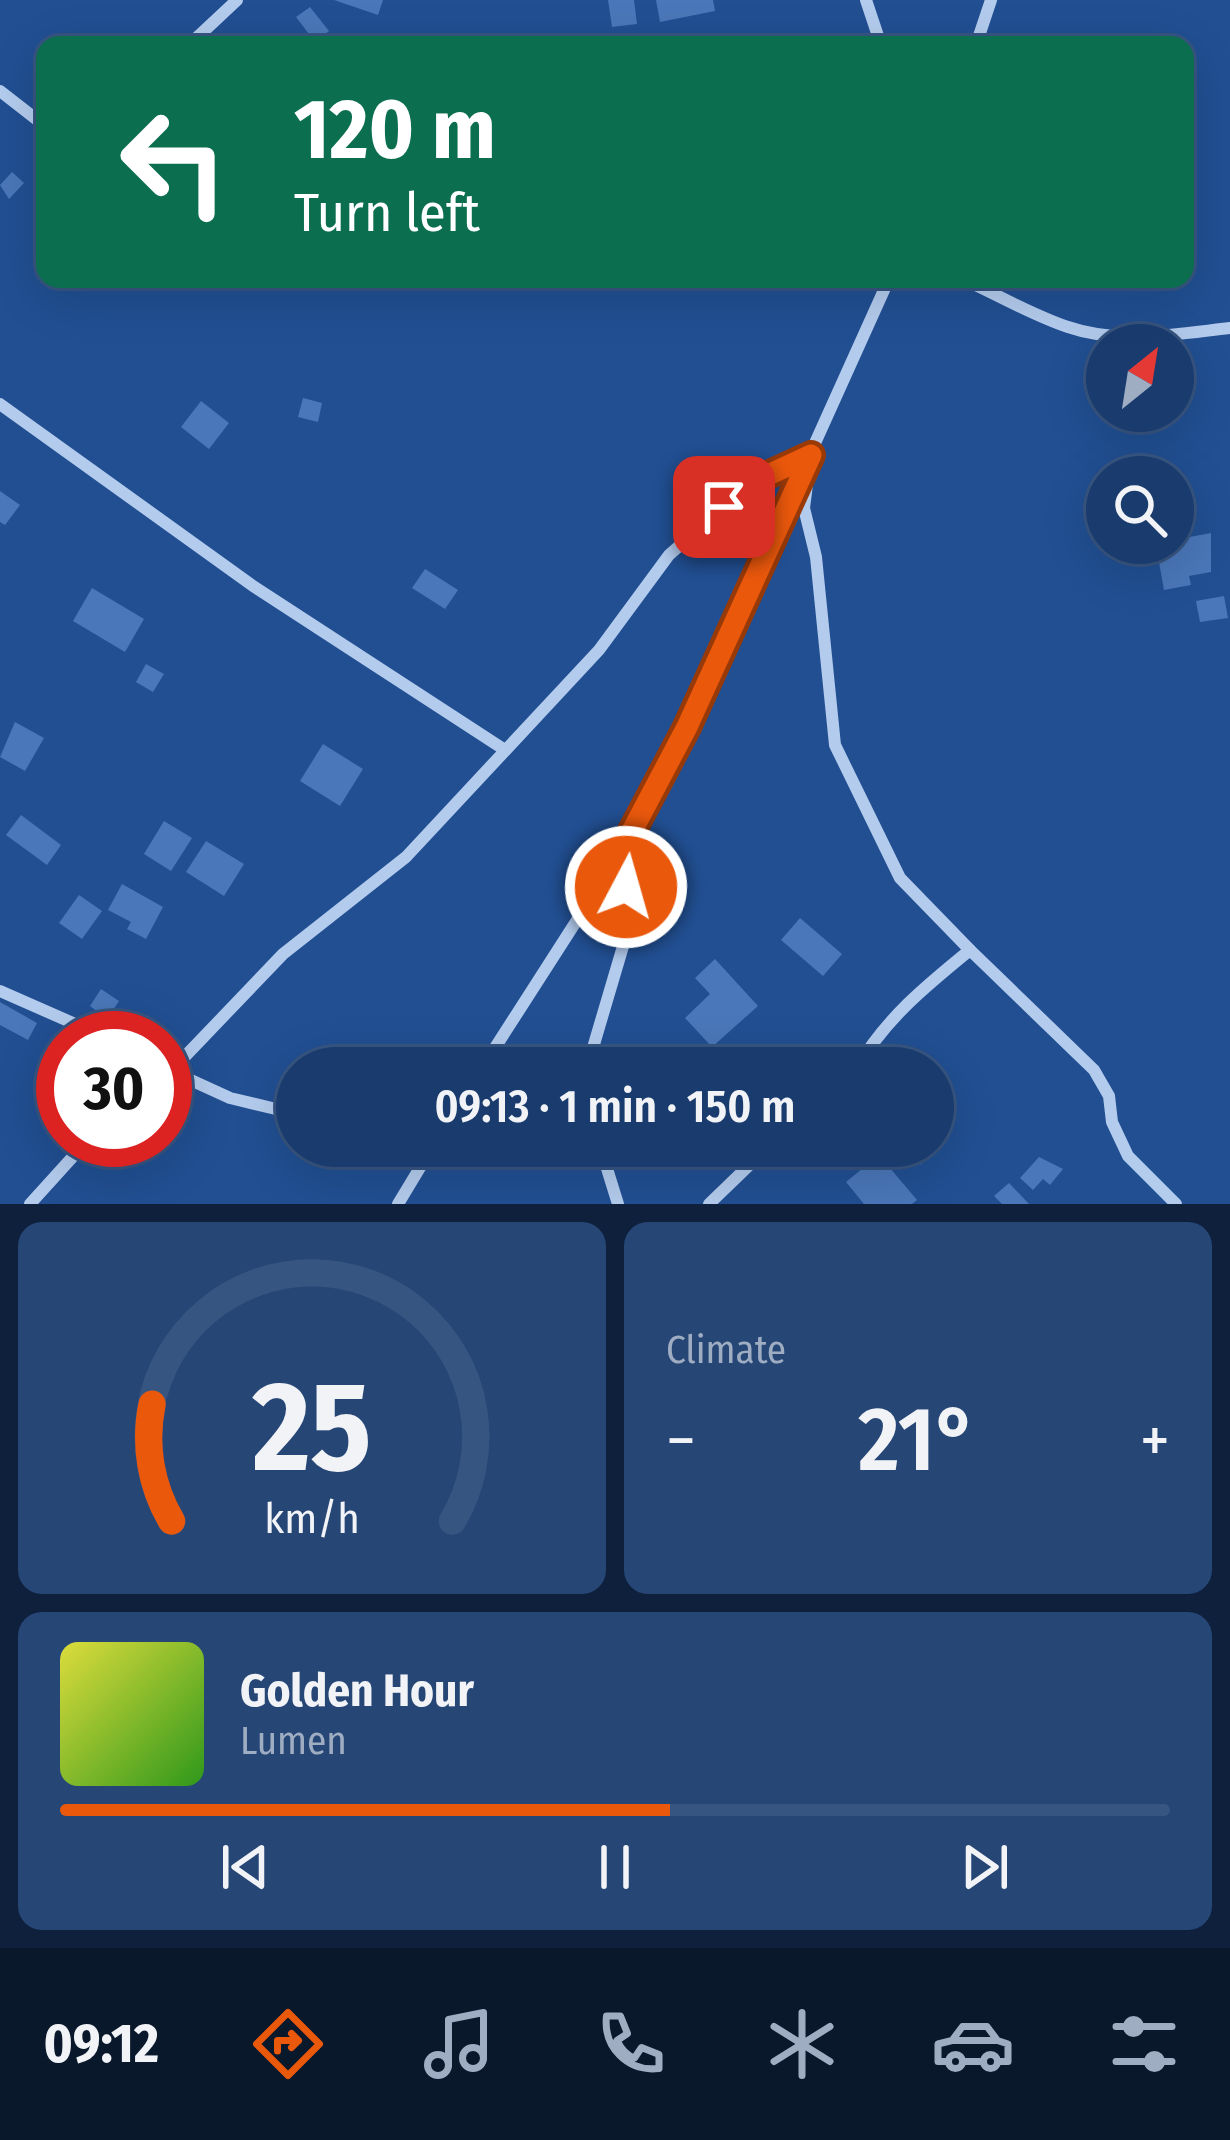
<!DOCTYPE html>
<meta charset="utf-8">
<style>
:root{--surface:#193b6e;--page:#264676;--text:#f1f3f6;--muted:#9fadc2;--line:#375581;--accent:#ea580c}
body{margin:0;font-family:"Fira Sans Condensed",sans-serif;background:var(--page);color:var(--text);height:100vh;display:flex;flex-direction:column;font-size:45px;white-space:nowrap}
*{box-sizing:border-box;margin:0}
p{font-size:39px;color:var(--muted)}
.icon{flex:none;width:66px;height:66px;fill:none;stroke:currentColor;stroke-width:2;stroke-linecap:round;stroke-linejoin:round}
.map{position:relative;height:1204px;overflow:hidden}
.side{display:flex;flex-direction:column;gap:18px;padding:18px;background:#0e203c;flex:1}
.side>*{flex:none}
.hud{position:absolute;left:36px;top:36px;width:1158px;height:252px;border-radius:24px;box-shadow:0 12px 48px #0002,0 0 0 3px var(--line);background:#0b6e4f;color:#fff;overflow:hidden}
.needle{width:78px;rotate:30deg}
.tools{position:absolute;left:1086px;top:324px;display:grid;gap:24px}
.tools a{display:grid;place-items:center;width:108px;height:108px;border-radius:50%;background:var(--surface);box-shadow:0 12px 48px #0002,0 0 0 3px var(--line);font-size:60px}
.speed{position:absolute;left:36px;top:1011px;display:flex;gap:24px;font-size:60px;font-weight:700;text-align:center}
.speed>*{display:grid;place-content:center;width:156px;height:156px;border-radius:50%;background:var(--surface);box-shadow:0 12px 48px #0002,0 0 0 3px var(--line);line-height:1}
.speed .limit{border:18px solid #d22;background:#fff;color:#111}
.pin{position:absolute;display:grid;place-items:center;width:102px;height:102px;color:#fff;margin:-51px;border-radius:24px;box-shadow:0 6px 18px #0006}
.me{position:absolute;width:132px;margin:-66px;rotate:6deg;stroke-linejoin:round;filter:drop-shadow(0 0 9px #0008)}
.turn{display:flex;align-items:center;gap:42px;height:252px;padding:0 60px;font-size:54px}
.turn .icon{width:156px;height:156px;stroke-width:2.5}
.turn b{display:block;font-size:84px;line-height:102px}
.big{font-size:90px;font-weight:600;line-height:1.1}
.side .tile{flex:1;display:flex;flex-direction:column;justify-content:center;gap:18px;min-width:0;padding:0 42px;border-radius:24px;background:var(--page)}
.side .dial{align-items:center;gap:0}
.dial svg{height:312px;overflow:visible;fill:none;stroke:var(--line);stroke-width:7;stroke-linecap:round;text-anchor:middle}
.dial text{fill:var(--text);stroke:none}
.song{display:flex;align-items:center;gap:36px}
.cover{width:144px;height:144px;border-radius:18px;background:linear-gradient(135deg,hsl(60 70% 55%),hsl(110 70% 35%))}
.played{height:12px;border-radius:6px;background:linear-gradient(90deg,var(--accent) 55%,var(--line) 55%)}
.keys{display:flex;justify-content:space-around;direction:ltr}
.heat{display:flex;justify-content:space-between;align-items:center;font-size:66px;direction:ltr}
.side .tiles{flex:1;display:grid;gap:18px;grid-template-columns:1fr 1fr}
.tile:last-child{grid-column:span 2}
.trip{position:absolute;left:276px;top:1047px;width:678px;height:120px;border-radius:60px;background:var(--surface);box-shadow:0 12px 48px #0002,0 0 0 3px var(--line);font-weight:600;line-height:120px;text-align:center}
.menu{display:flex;height:192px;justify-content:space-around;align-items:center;background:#0a182c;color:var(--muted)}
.menu .icon{width:84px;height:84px}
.menu .on{color:var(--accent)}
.menu b{font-size:54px;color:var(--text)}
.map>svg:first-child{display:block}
.building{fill:#4a77b9}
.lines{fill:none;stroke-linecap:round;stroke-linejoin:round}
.street{stroke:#b3cbed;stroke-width:12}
.route-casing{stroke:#983908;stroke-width:30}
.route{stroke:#ea580c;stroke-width:21}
</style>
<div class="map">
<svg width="1230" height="1204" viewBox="0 0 1230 1204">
<rect width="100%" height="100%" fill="#214f92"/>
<g class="building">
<path d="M 334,0 L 383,0 L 378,15 Z"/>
<path d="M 608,0 L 634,0 L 637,24 L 612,27 Z"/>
<path d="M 656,0 L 713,0 L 715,11 L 660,22 Z"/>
<path d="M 310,7 L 329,31 L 315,42 L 296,17 Z"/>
<path d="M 12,172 L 24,183 L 9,199 L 0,185 Z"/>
<path d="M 303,398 L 322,403 L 318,422 L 298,417 Z"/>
<path d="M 201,401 L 229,423 L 209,449 L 181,427 Z"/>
<path d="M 0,491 L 20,505 L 5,525 L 0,522 Z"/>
<path d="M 1211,533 L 1211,572 L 1189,576 L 1191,585 L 1164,590 L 1157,551 L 1168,548 L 1173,540 Z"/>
<path d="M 425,569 L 458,590 L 445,609 L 412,588 Z"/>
<path d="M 92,588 L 144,619 L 125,652 L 73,621 Z"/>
<path d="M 1224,596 L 1228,618 L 1200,622 L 1196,601 Z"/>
<path d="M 146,664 L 164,674 L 153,692 L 136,682 Z"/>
<path d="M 15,722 L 44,738 L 25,771 L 0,757 Z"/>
<path d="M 323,744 L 363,769 L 340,806 L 300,781 Z"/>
<path d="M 21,815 L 61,845 L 47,865 L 6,835 Z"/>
<path d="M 164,821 L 192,838 L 171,871 L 144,854 Z"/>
<path d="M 206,841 L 244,864 L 224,896 L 186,872 Z"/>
<path d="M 122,884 L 163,907 L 146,939 L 127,929 L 131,922 L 108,910 Z"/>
<path d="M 79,895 L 102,911 L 82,939 L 59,923 Z"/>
<path d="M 800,918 L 842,954 L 823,976 L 781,940 Z"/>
<path d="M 715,959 L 758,1006 L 712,1047 L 685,1018 L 710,994 L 695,978 Z"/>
<path d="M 101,989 L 119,1001 L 107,1019 L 90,1006 Z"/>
<path d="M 0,1002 L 37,1023 L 28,1040 L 0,1025 Z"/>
<path d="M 902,1146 L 927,1146 L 934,1153 L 920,1165 Z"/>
<path d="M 879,1155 L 917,1200 L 912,1204 L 864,1204 L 846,1182 Z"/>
<path d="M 1039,1157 L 1063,1169 L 1050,1185 L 1043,1179 L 1033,1190 L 1020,1178 Z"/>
<path d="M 1009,1183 L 1029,1204 L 1002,1204 L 994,1196 Z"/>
</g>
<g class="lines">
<g class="street">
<path d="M 866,0 L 881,45"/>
<path d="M 189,45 L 237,0"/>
<path d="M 976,45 L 991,0"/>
<path d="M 0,91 L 45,126"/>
<path d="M 492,279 L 506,279"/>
<path d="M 963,279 C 998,295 1032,315 1068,327 C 1120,345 1177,334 1230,328"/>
<path d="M 0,404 L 253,586 L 505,750"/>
<path d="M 809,469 L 804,508 L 816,557 L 835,745 L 900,878 L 970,950"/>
<path d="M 0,991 L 107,1038"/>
<path d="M 482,1068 L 622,850 L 687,727 L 889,279"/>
<path d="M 587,1068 L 629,926 L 622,850"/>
<path d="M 857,1068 C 885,1019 927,985 970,950 L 1094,1070 L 1109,1096 L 1112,1122 L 1128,1156 L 1176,1204"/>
<path d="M 297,1114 L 230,1098 L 171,1071 L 283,954 L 406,857 L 599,650 L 669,555 L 751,483 L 811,456"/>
<path d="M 600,1146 L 618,1204"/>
<path d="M 30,1204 L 88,1140"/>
<path d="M 398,1204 L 433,1146"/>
<path d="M 709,1204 L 769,1146"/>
</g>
</g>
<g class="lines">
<g class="route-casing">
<path id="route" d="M 626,887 L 622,850 L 687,727 L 811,455 L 751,483 L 724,507"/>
</g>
<use href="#route" class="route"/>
</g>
</svg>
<div class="tools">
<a><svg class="needle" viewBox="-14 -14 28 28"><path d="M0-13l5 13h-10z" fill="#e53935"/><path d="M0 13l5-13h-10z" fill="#9fadc2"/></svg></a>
<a><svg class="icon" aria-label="search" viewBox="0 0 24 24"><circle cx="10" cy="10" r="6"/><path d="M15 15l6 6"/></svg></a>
</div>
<div class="speed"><div class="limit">30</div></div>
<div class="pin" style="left:724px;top:507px;background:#d93025"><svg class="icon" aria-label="arrive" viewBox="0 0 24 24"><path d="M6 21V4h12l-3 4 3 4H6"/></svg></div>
<svg class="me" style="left:626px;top:887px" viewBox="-20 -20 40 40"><circle r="17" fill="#ea580c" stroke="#fff" stroke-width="3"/><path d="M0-11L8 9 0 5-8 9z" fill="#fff"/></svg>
<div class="trip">09:13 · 1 min · 150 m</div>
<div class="hud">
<div class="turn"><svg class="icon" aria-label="left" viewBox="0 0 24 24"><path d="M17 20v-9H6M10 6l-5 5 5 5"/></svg><div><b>120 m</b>Turn left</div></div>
</div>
</div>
<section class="side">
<div class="tiles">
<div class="tile dial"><svg viewBox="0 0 100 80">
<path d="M14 69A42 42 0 1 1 86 69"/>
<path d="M14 69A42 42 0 0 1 9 39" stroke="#ea580c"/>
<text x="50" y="56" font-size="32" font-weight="700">25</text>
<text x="50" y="72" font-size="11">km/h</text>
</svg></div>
<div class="tile"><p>Climate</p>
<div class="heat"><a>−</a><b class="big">21°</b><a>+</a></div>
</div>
<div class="tile">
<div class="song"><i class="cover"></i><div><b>Golden Hour</b><p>Lumen</p></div></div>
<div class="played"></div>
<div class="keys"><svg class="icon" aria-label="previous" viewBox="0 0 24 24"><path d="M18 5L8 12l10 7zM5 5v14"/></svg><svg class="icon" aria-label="pause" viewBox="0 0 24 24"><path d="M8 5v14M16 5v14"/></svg><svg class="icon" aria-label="next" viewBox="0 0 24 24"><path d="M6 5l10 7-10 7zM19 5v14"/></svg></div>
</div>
</div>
</section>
<nav class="menu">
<b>09:12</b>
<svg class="icon on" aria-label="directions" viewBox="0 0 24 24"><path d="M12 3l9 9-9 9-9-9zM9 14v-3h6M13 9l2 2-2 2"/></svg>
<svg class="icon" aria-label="music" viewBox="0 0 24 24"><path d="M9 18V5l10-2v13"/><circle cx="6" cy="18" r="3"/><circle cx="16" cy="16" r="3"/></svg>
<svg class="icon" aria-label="phone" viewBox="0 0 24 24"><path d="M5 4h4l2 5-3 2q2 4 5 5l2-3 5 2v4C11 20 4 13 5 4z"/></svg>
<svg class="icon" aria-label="climate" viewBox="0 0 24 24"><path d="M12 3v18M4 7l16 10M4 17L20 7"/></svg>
<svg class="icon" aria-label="car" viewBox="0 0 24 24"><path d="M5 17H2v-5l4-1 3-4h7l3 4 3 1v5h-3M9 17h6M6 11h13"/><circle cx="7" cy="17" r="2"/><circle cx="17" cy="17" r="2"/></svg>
<svg class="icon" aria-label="filters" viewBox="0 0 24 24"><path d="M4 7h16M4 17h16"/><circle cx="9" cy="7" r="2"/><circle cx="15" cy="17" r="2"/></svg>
</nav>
